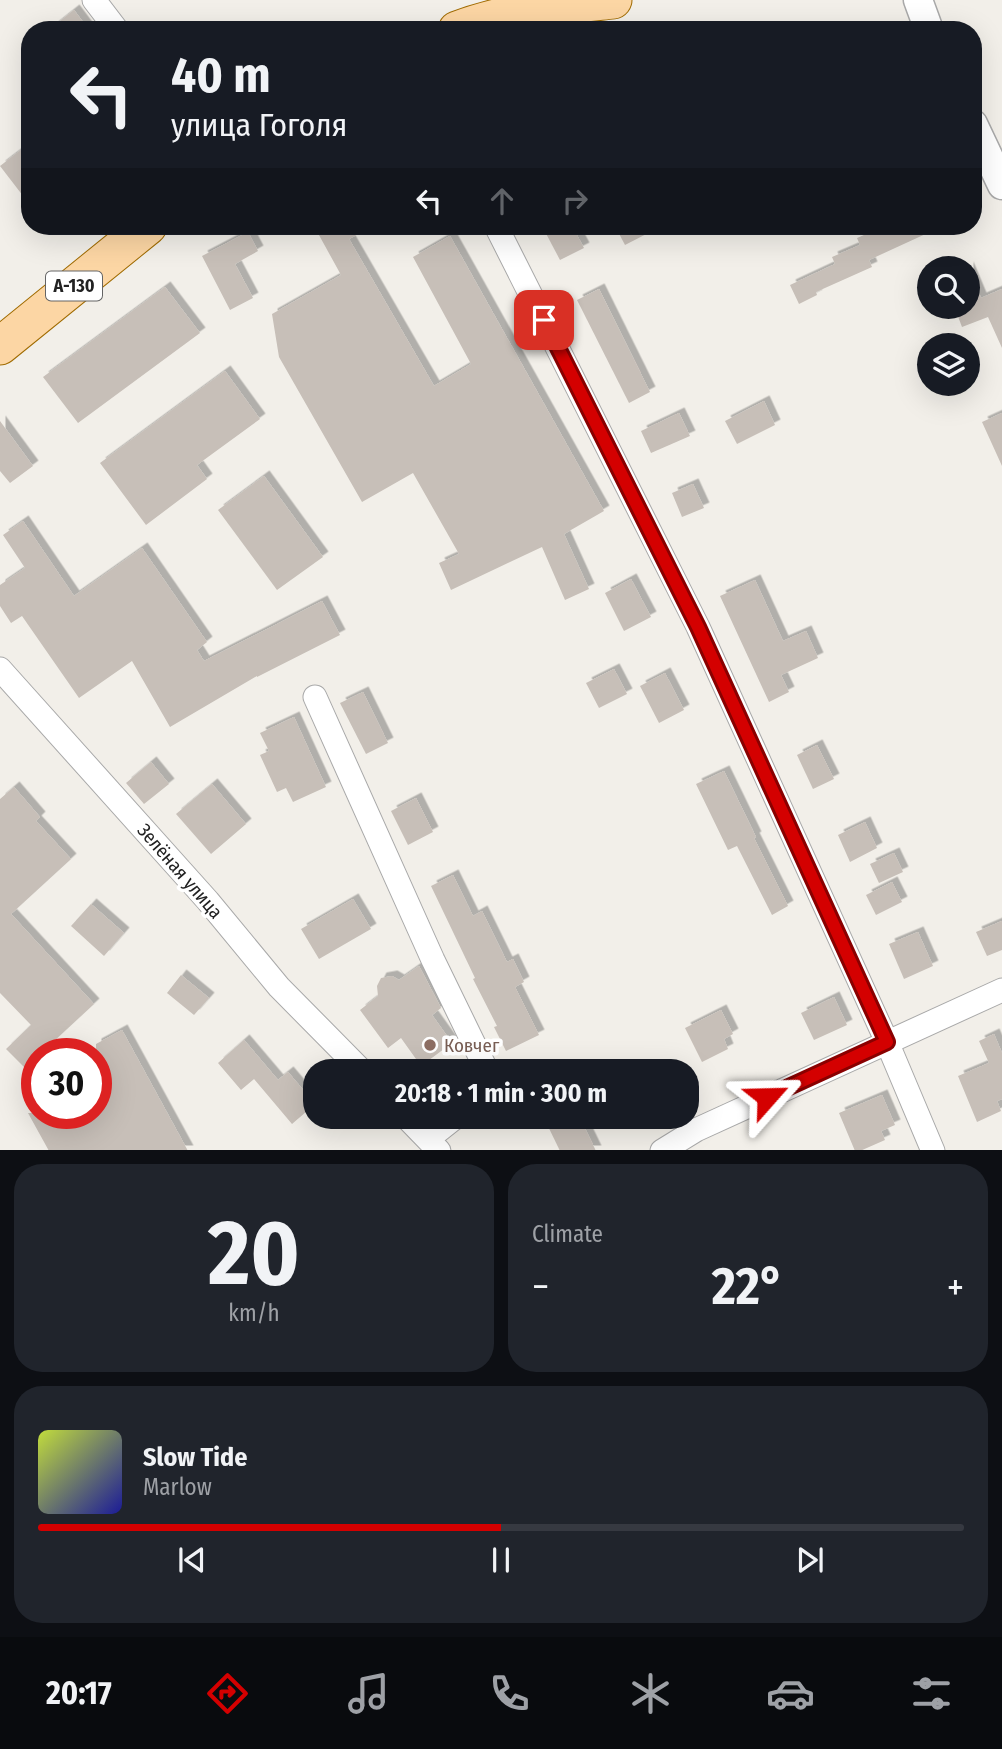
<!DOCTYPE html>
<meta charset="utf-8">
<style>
:root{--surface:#171b24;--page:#20242c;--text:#f1f3f6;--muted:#9ea1a6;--line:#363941;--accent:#d40000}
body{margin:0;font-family:"Fira Sans Condensed",sans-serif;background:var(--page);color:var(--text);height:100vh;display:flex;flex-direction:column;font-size:26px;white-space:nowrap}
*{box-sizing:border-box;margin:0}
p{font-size:23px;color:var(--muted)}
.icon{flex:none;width:38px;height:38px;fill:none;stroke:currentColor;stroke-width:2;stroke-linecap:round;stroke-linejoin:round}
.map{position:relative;height:1150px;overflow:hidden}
.panel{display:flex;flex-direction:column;gap:14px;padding:14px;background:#0d0f14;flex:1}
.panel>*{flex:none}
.top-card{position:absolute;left:21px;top:21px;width:961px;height:214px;border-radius:28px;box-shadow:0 7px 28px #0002;background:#171b24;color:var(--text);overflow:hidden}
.tools{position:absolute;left:917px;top:256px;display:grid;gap:14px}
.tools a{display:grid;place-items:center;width:63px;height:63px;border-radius:50%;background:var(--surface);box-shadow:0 7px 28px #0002;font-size:35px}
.speed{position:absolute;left:21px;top:1038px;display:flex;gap:14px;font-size:35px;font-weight:700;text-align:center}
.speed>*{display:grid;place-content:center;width:91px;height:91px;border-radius:50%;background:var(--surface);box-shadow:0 7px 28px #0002;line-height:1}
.speed .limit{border:10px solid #d22;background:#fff;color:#111}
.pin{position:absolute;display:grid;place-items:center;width:60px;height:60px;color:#fff;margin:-30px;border-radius:14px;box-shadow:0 4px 10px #0006}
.me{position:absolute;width:77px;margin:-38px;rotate:65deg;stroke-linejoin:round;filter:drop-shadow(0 0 5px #0008)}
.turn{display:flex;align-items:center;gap:24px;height:147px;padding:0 35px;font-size:32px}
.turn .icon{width:91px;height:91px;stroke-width:2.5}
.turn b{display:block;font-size:49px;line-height:60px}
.lanes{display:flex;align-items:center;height:66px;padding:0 35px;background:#0003;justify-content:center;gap:35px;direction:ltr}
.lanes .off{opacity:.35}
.big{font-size:52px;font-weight:700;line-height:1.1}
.panel .card{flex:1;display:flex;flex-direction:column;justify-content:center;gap:10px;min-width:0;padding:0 24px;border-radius:28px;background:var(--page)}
.panel .dial{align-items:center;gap:0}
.dial b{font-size:91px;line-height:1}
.song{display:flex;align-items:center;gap:21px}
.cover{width:84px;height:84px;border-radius:10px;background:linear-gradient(135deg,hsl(70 70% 55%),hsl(240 70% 35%))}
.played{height:7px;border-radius:4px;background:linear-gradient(90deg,var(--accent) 50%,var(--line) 50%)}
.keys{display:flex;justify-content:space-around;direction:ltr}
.heat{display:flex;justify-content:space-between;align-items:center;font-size:38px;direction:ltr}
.panel .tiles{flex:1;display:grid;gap:14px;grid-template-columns:1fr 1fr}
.card:last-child{grid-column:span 2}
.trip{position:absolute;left:303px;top:1059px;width:396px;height:70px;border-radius:28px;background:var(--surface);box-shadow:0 7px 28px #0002;font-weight:700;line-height:70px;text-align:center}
.menu{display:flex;height:112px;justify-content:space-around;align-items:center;background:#090b0e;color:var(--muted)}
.menu .icon{width:49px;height:49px}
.menu .selected{color:var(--accent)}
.menu b{font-size:32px;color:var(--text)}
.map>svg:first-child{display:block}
.building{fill:#c7bfb8;filter:url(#shadow)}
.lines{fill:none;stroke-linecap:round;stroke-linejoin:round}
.minor-casing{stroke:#a9a9a9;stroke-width:25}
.tertiary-casing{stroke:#a9a9a9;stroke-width:31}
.primary-casing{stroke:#a06b00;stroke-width:39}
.minor{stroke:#fff;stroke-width:23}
.tertiary{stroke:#fff;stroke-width:28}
.primary{stroke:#fcd6a4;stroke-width:37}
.route-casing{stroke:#8a0000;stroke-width:18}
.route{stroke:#d40000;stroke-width:12}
.education-dot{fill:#8d6e63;stroke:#fff;stroke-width:2.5}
.labels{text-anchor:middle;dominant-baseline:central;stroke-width:7;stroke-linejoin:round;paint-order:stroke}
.shield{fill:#fff;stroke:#646464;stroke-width:2}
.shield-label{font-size:18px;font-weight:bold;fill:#222}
.street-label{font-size:19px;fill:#222;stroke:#fff}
.education-label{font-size:19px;fill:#785e54;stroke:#fff;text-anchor:start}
</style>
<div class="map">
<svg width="1002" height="1151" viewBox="0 0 1002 1151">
<defs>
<filter id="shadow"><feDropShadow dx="5.5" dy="-5.5" stdDeviation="0" flood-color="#0004"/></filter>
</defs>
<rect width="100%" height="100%" fill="#f2efe9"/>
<g class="building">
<path d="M 74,10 L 89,30 L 49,30 Z"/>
<path d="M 30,143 L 30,205 L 0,166 Z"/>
<path d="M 314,226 L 373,226 L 349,239 L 434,386 L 471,364 L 413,257 L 450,236 L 604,511 L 564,534 L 589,589 L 565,600 L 542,547 L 451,590 L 439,563 L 459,554 L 413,473 L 362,502 L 279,357 L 272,314 L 341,275 Z"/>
<path d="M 542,226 L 572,226 L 584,248 L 560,260 Z"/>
<path d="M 615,226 L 662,226 L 625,245 Z"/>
<path d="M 885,226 L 943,226 L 869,260 L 872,267 L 816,292 L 817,295 L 799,304 L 790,285 L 835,264 L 832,257 L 860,245 L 857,238 Z"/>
<path d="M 248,232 L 258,251 L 235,264 L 253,298 L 230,310 L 202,256 Z"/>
<path d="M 968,267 L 981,298 L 1002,289 L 1002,348 L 988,317 L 962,327 L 954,306 L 968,306 Z"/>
<path d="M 165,287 L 200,333 L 78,423 L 43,377 Z"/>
<path d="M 599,289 L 650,392 L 629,403 L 577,300 Z"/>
<path d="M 225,371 L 260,419 L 197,465 L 207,479 L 146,525 L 100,463 Z"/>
<path d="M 764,401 L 775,425 L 737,444 L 725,421 Z"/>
<path d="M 679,413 L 690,436 L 651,453 L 641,431 Z"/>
<path d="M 1002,413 L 1002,466 L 982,422 Z"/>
<path d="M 0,421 L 33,466 L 10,483 L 0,471 Z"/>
<path d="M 264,476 L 323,557 L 277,590 L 218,510 Z"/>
<path d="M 693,484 L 704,508 L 682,517 L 672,493 Z"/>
<path d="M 23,521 L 74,596 L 142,548 L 207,642 L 197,650 L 204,661 L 322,601 L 340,635 L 257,677 L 257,676 L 170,727 L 132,661 L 79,698 L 22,616 L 11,623 L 0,606 L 0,585 L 25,568 L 3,535 Z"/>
<path d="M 631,579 L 651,617 L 624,631 L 605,593 Z"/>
<path d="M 755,580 L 783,641 L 806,631 L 818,658 L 781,675 L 789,692 L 769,702 L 720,596 Z"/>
<path d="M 614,669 L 627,694 L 599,708 L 586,683 Z"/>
<path d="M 665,673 L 684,710 L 659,723 L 640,686 Z"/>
<path d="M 363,692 L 388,743 L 366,754 L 340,703 Z"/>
<path d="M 294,717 L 326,787 L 293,802 L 286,788 L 277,792 L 260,755 L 269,751 L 260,733 Z"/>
<path d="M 817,745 L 834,779 L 813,789 L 797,755 Z"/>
<path d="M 151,762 L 169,784 L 144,804 L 126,783 Z"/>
<path d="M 724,771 L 756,837 L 754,838 L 788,906 L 772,915 L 737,846 L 728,850 L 696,784 Z"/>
<path d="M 212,784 L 246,824 L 211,854 L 176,814 Z"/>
<path d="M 14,787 L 40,817 L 36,821 L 71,859 L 11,914 L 94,1004 L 40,1054 L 37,1054 L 37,1057 L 25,1068 L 6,1049 L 31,1025 L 0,993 L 0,799 Z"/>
<path d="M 416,798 L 433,832 L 408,845 L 391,811 Z"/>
<path d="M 865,822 L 877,848 L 850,862 L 838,835 Z"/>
<path d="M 894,853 L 903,872 L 879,883 L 870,864 Z"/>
<path d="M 453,875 L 473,916 L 482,911 L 507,962 L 513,959 L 524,982 L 515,987 L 539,1035 L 506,1051 L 494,1027 L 497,1026 L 473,979 L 475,978 L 431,886 Z"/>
<path d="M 892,882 L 902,902 L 876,915 L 866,895 Z"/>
<path d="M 353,899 L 371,929 L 319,959 L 301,929 Z"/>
<path d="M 91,904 L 124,933 L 104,956 L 71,926 Z"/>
<path d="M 1002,921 L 1002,950 L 987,956 L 976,932 Z"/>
<path d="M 918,932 L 933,966 L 904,979 L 889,944 Z"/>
<path d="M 419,966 L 441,1008 L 432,1015 L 452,1043 L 421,1066 L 401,1038 L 388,1048 L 360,1010 L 378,996 L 377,986 L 381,978 L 392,976 L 399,980 Z"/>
<path d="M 181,975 L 209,998 L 194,1015 L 167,993 Z"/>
<path d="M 834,997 L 847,1025 L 814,1040 L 801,1013 Z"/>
<path d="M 721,1010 L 733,1034 L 724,1039 L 728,1049 L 702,1062 L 685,1028 Z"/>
<path d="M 122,1030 L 188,1151 L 49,1151 L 28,1113 L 96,1113 L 96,1044 Z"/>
<path d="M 994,1034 L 1002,1053 L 1002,1099 L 997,1101 L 1001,1111 L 977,1122 L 958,1076 L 989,1063 L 979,1041 Z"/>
<path d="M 244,1040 L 278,1080 L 288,1072 L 315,1104 L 292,1124 L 254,1079 L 241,1090 L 218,1063 Z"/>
<path d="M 882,1095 L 895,1125 L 881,1131 L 885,1140 L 860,1151 L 855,1151 L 839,1113 Z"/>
<path d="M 543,1116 L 579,1116 L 596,1151 L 560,1151 Z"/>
</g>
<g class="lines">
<g class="minor-casing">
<g id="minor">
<path d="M 94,0 L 117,30"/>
<path d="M 496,226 L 698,627 L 887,1042 L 933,1151"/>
<path d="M 0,669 L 208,901 L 279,987 L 362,1071"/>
<path d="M 315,697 L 433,960 L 487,1071"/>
<path d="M 405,1116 L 439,1151"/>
<path d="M 428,1139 L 457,1116"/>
<path d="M 662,1151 L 696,1130 L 1002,990"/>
</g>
</g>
<g class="tertiary-casing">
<g id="tertiary">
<path d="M 918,0 L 929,30"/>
<path d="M 973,124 L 1002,185"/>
</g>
</g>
<g class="primary-casing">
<g id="primary">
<path d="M 457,30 C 507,11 561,6 613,0"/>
<path d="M 0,346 L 148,226"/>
</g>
</g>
<use href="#minor" class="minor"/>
<use href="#tertiary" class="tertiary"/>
<use href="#primary" class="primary"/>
</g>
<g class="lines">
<g class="route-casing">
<path id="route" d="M 544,320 L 698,627 L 887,1042 L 767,1097"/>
</g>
<use href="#route" class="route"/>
</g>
<circle class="education-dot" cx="430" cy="1045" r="7"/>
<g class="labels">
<rect class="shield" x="46" y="271.5" width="56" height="29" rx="5"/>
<g class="shield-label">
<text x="74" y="286">А-130</text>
</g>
<g class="street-label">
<text transform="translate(180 871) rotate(49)">Зелёная улица</text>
</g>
<g class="education-label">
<text x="444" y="1045">Ковчег</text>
</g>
</g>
</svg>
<div class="tools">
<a><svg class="icon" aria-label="search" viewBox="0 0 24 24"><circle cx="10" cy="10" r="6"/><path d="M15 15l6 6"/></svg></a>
<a><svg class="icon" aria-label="layers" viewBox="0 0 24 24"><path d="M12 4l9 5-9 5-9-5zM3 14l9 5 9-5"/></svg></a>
</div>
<div class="speed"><div class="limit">30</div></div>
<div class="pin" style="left:544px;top:320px;background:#d93025"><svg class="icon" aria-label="arrive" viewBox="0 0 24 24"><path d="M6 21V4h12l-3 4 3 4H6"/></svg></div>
<svg class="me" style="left:767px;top:1097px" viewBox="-20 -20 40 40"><path d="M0-17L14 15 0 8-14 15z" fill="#d40000" stroke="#fff" stroke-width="4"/></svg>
<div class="trip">20:18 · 1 min · 300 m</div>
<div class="top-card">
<div class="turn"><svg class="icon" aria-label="left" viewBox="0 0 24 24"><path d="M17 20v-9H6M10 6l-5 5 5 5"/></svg><div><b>40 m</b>улица Гоголя</div></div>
<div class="lanes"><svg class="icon" aria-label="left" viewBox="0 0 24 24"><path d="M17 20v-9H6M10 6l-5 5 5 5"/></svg><svg class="icon off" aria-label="ahead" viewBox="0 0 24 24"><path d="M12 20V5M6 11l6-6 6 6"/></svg><svg class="icon off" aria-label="right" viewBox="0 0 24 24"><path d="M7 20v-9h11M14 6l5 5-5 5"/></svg></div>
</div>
</div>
<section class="panel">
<div class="tiles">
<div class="card dial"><b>20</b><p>km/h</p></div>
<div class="card"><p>Climate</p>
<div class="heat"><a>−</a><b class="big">22°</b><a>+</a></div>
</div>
<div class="card">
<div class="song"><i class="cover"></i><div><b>Slow Tide</b><p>Marlow</p></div></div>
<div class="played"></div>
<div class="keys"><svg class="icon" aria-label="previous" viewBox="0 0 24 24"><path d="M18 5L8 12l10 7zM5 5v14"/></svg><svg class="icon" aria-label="pause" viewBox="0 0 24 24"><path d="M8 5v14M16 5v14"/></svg><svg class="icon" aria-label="next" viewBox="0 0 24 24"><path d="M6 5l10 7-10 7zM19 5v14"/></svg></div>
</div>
</div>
</section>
<nav class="menu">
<b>20:17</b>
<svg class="icon selected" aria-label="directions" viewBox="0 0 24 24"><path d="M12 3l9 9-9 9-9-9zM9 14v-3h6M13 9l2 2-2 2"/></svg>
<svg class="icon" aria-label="music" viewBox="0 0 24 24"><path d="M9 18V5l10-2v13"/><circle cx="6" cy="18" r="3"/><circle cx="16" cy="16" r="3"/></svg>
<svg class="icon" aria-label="phone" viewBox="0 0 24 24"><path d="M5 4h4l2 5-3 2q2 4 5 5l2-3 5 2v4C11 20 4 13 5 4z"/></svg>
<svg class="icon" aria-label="climate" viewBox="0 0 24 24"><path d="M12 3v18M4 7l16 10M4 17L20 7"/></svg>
<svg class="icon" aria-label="car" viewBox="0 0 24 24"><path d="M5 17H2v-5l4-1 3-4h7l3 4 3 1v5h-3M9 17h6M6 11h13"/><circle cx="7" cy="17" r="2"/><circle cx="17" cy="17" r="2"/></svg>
<svg class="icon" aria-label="filters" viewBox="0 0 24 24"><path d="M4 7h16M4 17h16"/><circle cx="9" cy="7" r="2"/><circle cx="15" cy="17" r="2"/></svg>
</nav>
